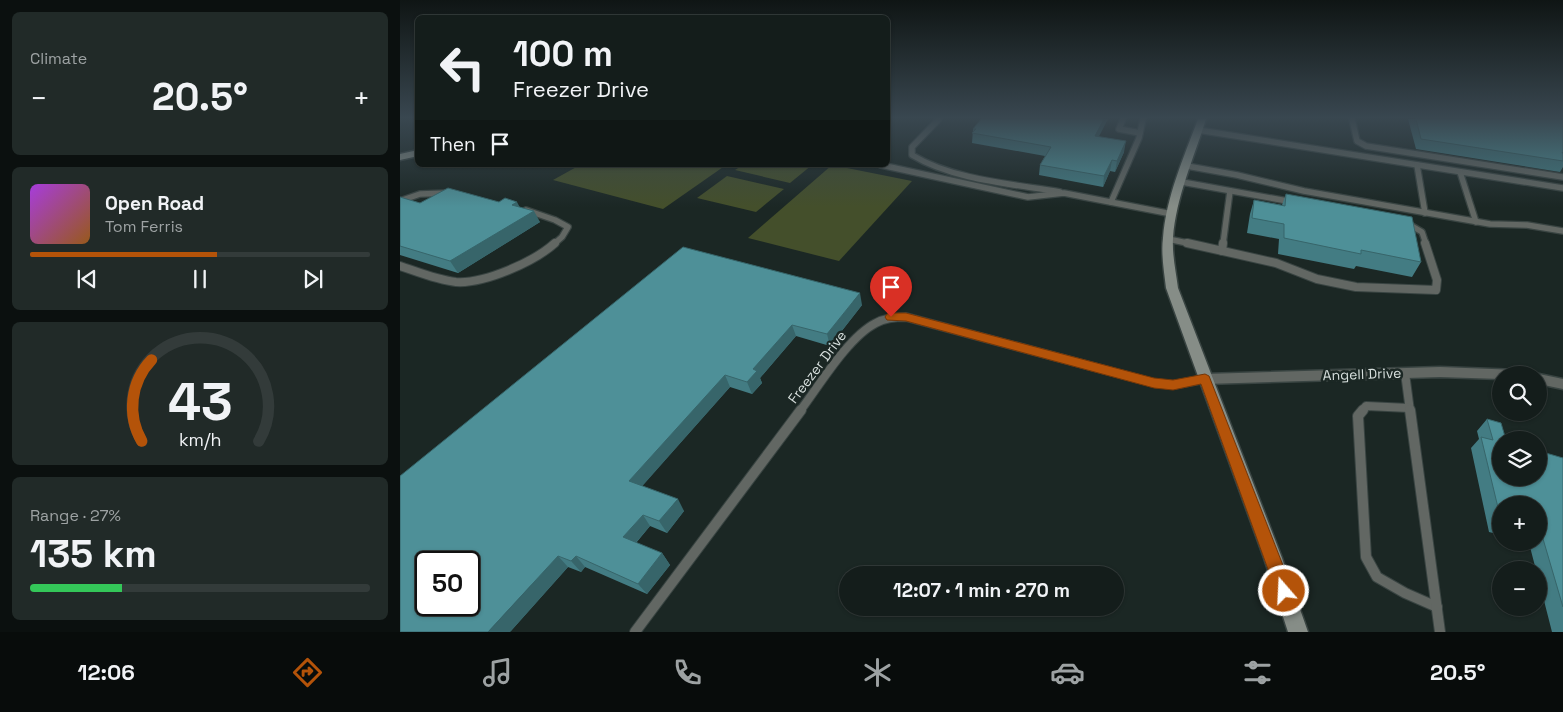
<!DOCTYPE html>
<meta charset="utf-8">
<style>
:root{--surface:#141d1b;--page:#212a28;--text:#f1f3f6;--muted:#9da2a3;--line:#333b3a;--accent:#b45309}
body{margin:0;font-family:"Space Grotesk",sans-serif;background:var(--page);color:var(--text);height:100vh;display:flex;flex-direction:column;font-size:19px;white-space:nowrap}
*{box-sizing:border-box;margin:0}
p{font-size:16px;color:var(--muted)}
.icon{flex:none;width:28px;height:28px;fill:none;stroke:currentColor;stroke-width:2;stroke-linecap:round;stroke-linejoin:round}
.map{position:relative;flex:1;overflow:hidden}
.sheet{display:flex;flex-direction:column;gap:12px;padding:12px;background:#0b100f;width:400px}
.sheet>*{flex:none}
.top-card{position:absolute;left:15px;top:15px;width:475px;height:152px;border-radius:8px;box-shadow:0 1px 4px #0004,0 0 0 1px var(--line);background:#141d1b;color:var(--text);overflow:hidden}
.fabs{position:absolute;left:1092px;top:366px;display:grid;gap:10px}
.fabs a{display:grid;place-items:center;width:55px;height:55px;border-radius:50%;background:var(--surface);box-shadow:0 1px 4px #0004,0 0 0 1px var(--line);font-size:25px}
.speed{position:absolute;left:15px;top:551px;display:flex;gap:10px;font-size:25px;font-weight:700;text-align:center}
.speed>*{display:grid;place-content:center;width:65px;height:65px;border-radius:50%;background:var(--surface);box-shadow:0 1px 4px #0004,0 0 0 1px var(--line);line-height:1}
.speed .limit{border:2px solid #111;border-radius:8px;background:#fff;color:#111}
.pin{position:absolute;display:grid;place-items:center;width:42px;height:42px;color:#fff;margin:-51px -21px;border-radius:50% 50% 50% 0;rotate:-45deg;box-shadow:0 0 5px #0007}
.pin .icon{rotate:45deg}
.me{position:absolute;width:55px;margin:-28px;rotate:341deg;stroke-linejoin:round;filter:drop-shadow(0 0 4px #0008)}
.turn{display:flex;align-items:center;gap:18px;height:105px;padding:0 15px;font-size:22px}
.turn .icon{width:65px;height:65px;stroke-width:2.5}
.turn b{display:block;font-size:35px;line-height:42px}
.then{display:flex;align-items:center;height:48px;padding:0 15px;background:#0003;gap:10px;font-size:19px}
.big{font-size:38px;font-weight:700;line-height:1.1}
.sheet .tile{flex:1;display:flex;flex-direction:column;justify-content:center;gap:8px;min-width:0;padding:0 18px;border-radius:8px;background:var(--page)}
.sheet .dial{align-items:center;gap:0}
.dial svg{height:130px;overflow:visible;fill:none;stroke:var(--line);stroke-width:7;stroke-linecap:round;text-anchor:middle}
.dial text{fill:var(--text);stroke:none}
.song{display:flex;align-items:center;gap:15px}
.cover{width:60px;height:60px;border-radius:8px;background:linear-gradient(135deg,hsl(280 70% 55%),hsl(30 70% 35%))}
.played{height:5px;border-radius:2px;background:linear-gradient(90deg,var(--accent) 55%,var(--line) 55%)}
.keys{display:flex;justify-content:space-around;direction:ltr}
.heat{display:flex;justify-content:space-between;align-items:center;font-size:28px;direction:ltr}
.charge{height:8px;border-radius:4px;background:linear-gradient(90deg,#34c759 27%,var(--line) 0)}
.trip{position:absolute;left:439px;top:566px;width:285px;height:50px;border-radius:25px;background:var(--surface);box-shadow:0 1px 4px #0004,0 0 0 1px var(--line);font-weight:700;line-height:50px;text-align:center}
.tab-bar{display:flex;height:80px;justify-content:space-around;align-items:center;background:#080c0b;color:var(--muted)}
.tab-bar .icon{width:35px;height:35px}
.tab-bar .on{color:var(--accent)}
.tab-bar b{font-size:22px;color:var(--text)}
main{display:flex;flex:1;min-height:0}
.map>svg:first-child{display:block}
.green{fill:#444f2b}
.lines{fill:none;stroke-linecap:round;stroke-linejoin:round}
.lane-far2-casing{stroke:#394442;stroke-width:8}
.lane-far1-casing{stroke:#394442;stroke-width:10}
.lane-casing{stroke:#394442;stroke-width:12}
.street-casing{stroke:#394442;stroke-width:3}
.secondary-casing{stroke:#394442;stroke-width:3}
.lane-far2{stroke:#626763;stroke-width:5.5}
.lane-far1{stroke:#626763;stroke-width:8}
.lane{stroke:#626763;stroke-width:10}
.street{fill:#626763;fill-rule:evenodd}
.secondary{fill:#868d87;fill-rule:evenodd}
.wall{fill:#437c83}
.shaded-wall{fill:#37656a}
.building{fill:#4e9098;stroke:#37656a;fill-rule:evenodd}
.route{fill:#b45309;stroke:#753606}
.labels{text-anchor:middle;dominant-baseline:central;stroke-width:5;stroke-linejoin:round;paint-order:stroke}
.street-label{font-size:14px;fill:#d7dfdd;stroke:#1b2724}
</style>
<main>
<section class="sheet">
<div class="tile"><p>Climate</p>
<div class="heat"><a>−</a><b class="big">20.5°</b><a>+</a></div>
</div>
<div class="tile">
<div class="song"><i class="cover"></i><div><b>Open Road</b><p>Tom Ferris</p></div></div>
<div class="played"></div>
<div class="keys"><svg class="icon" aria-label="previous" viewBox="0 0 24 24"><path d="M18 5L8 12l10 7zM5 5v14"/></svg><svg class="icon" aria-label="pause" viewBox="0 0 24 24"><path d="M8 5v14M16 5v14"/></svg><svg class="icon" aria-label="next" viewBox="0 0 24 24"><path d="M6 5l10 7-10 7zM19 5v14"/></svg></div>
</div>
<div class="tile dial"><svg viewBox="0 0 100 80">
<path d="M14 69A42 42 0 1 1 86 69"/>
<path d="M14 69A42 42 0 0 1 20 19" stroke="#b45309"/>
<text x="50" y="56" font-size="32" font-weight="700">43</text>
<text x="50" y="72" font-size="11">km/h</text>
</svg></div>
<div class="tile"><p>Range · 27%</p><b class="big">135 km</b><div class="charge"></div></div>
</section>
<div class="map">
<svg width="1163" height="632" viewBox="0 0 1163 632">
<rect width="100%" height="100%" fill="#1b2724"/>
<g class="green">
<path d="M 180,165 L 326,165 L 263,209 L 153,180 Z"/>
<path d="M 343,165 L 412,165 L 390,183 L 335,170 Z"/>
<path d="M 432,165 L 512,181 L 439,261 L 348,238 Z"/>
<path d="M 327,176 L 384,189 L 356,212 L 297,198 Z"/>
</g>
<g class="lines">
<g class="lane-far2-casing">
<g id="lane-far2">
<path d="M 539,119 L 512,147 L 512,155 C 553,180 613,184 660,192"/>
<path d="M 723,119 L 719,129 L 740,133"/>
<path d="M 952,119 L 957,141 L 966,146 L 1163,177"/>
<path d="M 798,130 L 1163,188"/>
<path d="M 481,165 L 628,197 L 664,193 L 772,214"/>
<path d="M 1017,165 L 1025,213"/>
<path d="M 787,166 L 837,175 L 904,191 L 1090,224 L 1127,225 L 1163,231"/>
<path d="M 1060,172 L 1076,222"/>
<path d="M 782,182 L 893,202"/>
<path d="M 0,201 L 20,194 L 49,193"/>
<path d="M 711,202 L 739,138 L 743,119"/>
<path d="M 126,210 L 155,220 L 168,227 L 162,237 L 154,244"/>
<path d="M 1005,222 L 1022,232 L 1026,244"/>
<path d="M 768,239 L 792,244"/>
<path d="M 823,244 L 830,191"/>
</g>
</g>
<g class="lane-far1-casing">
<g id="lane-far1">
<path d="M 787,243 L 876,263 L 917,279 L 956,287 L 1036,290 L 1037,280 L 1025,243"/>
<path d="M 822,251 L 823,243"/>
<path d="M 0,266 C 18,272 37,280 56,282 C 84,284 134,262 155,243"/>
<path d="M 1005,373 L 1010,411"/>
<path d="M 400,411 C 419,386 448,337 476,323 C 485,318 496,317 506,317 L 754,383 L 773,385 L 805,379"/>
<path d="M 962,411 L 966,406 L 1009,408"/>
</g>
</g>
<g class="lane-casing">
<g id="lane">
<path d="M 963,410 L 958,416 L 966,557 L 977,577 L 1005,593 L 1037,607"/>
<path d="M 1010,410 L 1040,632"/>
<path d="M 235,632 L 401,410"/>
</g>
</g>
<g class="street-casing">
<g id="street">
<path d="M 1040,367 L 1118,370 L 1123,371 L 1125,375 L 1101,375 L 1101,379 L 1040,377 L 805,384 L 800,383 L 798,379 L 800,375 L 805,374 Z"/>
<path d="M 1139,374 L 1163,379 L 1163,389 L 1139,384 L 1139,375 L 1135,375 Z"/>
</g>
</g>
<g class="secondary-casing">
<g id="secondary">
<path d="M 798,119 L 806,119 C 794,158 776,197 773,238 C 772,255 776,272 778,288 L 882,558 L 908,632 L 888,632 L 864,558 L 766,288 C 764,271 761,254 763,238 C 766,197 784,157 798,119 Z"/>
<path d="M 18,150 L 18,156 L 0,160 L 0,154 Z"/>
</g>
</g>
<use href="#lane-far2" class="lane-far2"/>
<use href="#lane-far1" class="lane-far1"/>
<use href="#lane" class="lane"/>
<use href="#street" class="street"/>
<use href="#secondary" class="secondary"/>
</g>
<g class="wall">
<path d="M 1008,119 L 1163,119 L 1163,167 L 1160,172 L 1016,149 Z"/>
<path d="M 573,129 L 699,137 L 724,152 L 715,172 L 710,171 L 703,187 L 639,175 L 640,165 L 645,156 L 572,143 Z"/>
<path d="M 886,194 L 1021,262 L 1012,277 L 956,266 L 954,269 L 878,254 L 879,239 L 847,233 L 850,214 L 854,200 L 882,205 Z"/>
<path d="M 0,197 L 20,203 L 120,207 L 140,222 L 58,273 L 0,255 Z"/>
<path d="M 283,247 L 462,305 L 430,346 L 396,336 L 360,378 L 362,383 L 352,394 L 330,387 L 242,486 L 284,511 L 267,533 L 250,526 L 236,543 L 262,553 L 270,565 L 247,594 L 185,567 L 181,572 L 168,567 L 110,632 Z"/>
<path d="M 1087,419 L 1101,423 L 1101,478 L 1163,458 L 1163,632 L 1152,632 L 1139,581 L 1139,570 L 1136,570 L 1129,543 L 1126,542 L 1139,542 L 1139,505 L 1101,505 L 1101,535 L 1089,532 L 1071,448 L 1079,439 L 1077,431 Z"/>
</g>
<g class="shaded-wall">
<path d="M 704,119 L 708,119 L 694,146 L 695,136 Z"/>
<path d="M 726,141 L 724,152 L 715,172 L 717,161 Z"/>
<path d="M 712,160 L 710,171 L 703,187 L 704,176 Z"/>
<path d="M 117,202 L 123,213 L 112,205 Z"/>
<path d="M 134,211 L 140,222 L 58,273 L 50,261 Z"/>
<path d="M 460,293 L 462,305 L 430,346 L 427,334 Z"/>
<path d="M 392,325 L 396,336 L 360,378 L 362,383 L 352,394 L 347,382 L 353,369 Z"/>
<path d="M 325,375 L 330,387 L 237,492 L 229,481 Z"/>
<path d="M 278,499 L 284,511 L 267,533 L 259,521 Z"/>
<path d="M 243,515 L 250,526 L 231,548 L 223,537 Z"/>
<path d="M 262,553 L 270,565 L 247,594 L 238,584 Z"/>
<path d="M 158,556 L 168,567 L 110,632 L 88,632 Z"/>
<path d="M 176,556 L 185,567 L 181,572 L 171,561 Z"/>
</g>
<g class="building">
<path d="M 581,119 L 704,119 L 695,136 L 726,141 L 717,161 L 712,160 L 704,176 L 640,165 L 651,147 L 572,133 L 576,129 L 573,129 Z"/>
<path d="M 1016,119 L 1163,119 L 1163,153 L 1162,152 L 1163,154 L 1163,161 L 1021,139 Z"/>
<path d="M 48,188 L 99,202 L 105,198 L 117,202 L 112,205 L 134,211 L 50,261 L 0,246 L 0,197 L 20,203 Z"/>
<path d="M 886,194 L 1012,217 L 1021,262 L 961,250 L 961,254 L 884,238 L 884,224 L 852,218 L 854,200 L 885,206 Z"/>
<path d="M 283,247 L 460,293 L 427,334 L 392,325 L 353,369 L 357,371 L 347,382 L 325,375 L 229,481 L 278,499 L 259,521 L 243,515 L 223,537 L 262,553 L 238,584 L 176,556 L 171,561 L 158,556 L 88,632 L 0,632 L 0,476 ZM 26,562 L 69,562 L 69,605 L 26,605 Z"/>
<path d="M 1087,419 L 1101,423 L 1106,440 L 1101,440 L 1101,478 L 1139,478 L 1139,451 L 1163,458 L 1163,607 L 1141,532 L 1139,531 L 1139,505 L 1101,505 L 1101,520 L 1081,437 L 1093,440 Z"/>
</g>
<linearGradient id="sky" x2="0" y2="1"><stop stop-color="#0f1514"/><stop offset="0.57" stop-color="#394750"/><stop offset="1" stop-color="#394750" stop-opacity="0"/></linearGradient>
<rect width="1163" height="207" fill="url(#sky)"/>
<path class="route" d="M 491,313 L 506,313 L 754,378 L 773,380 L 805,374 L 809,376 L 893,591 L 890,597 L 884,599 L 878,597 L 801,384 L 773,390 L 754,388 L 506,321 L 487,320 L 485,317 L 487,314 Z"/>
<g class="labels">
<g class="street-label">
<text transform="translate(417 367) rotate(-53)">Freezer Drive</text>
<text transform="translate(962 374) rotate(-2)">Angell Drive</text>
</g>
</g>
</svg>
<div class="fabs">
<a><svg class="icon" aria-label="search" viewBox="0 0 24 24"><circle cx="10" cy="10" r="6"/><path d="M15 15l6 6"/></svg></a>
<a><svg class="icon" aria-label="layers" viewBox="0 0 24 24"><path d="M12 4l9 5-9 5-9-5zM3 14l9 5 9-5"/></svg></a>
<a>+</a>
<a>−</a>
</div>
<div class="speed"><div class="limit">50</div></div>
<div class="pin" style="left:491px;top:317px;background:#d93025"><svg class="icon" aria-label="arrive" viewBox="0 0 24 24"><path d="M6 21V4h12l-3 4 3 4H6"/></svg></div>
<svg class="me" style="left:884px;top:591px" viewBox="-20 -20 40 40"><circle r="17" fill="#b45309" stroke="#fff" stroke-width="3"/><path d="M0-11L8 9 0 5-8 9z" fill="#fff"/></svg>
<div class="trip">12:07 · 1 min · 270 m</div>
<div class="top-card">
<div class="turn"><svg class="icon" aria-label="left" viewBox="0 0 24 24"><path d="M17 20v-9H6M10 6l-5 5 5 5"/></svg><div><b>100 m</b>Freezer Drive</div></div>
<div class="then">Then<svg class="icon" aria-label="arrive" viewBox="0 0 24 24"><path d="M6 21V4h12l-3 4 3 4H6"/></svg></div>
</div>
</div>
</main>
<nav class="tab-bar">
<b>12:06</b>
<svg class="icon on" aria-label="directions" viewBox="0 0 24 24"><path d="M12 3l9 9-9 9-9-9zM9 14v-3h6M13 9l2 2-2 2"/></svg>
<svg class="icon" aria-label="music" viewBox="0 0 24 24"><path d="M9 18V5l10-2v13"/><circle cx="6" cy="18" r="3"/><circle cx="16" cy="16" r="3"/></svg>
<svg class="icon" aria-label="phone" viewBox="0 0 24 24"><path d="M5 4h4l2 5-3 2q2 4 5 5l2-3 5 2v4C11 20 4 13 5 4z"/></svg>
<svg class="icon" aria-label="climate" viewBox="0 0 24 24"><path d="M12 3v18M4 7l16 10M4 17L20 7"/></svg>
<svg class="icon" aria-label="car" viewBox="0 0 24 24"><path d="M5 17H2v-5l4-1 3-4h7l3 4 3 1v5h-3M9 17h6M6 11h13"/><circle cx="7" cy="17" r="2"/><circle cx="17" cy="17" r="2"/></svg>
<svg class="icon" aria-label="filters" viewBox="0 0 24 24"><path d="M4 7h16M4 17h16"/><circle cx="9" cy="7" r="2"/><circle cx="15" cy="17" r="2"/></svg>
<b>20.5°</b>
</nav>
